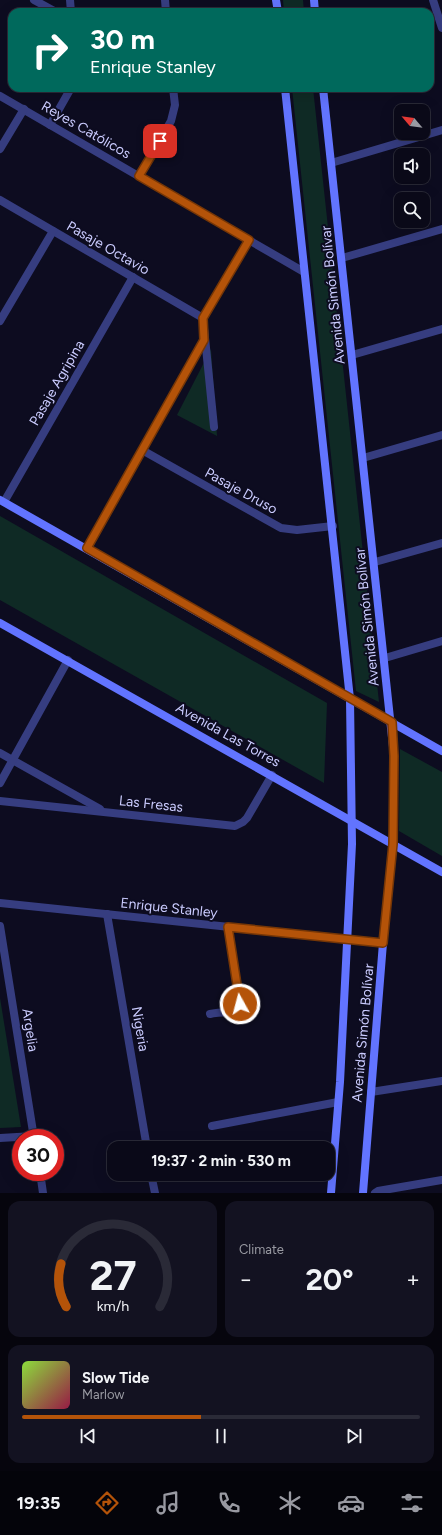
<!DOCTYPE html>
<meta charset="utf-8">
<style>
:root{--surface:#0a0918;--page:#131221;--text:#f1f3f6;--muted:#999aa2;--line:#2a2a37;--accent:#b45309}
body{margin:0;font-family:Figtree,sans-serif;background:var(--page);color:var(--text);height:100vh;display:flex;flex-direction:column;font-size:15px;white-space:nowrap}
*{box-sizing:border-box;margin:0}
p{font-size:13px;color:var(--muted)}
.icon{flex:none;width:22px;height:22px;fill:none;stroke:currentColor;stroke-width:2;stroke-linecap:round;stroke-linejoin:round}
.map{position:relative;height:1193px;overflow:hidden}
.drawer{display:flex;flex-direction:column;gap:8px;padding:8px;background:#06050d;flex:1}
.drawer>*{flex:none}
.top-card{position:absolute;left:8px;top:8px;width:426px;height:84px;border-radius:12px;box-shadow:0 4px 16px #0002,0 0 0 1px var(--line);background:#00695c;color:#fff;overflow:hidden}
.needle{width:26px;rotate:299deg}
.tools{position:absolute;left:394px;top:104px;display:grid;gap:8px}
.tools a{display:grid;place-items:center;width:36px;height:36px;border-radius:8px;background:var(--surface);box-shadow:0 4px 16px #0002,0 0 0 1px var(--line);font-size:20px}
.speed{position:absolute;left:12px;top:1129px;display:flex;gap:8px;font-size:20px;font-weight:700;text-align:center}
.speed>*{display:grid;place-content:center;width:52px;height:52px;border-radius:50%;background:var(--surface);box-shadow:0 4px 16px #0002,0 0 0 1px var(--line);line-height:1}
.speed .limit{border:6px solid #d22;background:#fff;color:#111}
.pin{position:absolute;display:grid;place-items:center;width:34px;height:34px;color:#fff;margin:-17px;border-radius:8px;box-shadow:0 2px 6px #0006}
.me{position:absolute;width:44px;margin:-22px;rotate:353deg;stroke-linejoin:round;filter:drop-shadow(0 0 3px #0008)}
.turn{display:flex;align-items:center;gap:14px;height:84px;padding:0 16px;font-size:18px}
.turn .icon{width:52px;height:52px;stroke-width:2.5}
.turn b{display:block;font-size:28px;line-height:34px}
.big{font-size:30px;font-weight:700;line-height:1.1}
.drawer .card{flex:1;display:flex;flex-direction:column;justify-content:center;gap:6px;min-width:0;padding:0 14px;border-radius:12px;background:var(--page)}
.drawer .dial{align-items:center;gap:0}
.dial svg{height:104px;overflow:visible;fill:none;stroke:var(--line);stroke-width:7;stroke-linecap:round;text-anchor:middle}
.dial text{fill:var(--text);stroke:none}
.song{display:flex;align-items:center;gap:12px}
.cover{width:48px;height:48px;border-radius:6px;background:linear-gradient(135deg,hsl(90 70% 55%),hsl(340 70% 35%))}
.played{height:4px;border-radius:2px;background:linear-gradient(90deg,var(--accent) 45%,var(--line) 45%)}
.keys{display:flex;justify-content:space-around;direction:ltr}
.heat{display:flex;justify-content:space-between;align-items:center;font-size:22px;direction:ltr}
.drawer .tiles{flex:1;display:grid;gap:8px;grid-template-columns:1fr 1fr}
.card:last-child{grid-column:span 2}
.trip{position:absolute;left:107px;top:1141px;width:228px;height:40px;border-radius:12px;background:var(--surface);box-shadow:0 4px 16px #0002,0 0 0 1px var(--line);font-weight:700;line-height:40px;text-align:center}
.tab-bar{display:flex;height:64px;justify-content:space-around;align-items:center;background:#04040a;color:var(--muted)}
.tab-bar .icon{width:28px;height:28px}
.tab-bar .selected{color:var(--accent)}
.tab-bar b{font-size:18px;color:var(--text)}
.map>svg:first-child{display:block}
.green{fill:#0f2a25}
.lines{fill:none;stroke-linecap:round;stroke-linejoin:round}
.street{stroke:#363d80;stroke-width:8}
.secondary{stroke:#6274ff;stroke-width:8}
.route-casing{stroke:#753606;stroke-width:10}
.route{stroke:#b45309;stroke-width:7}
.labels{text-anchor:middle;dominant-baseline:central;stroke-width:4;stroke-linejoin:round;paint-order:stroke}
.street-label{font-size:14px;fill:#cbccff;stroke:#0d0c20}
</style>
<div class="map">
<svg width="442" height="1193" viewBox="0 0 442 1193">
<rect width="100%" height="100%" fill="#0d0c20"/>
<g class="green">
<path d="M 283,0 L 303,0 L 304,12 L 284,12 Z"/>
<path d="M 292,88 L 313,88 L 379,702 L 356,691 Z"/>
<path d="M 211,349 L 217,436 L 177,415 Z"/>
<path d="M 0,516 L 327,703 L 324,783 L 0,600 Z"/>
<path d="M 400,749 L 442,772 L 442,856 L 399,831 Z"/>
<path d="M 0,998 L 21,1127 L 0,1128 Z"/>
</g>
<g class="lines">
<g class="street">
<path d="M 34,0 L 56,12"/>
<path d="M 70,0 L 71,12"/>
<path d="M 165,0 L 166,12"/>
<path d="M 433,0 L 442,28"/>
<path d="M 0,96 L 304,272"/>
<path d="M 50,125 L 71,88"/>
<path d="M 0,149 L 24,109"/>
<path d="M 331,163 L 442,130"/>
<path d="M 139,176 L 171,121 L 175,105 L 173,88"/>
<path d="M 0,200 L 203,318"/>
<path d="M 342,258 L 442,229"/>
<path d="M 0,321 L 53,231"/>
<path d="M 352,355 L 442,329"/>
<path d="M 214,427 L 203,318 L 249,240"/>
<path d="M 142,450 L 281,528 L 297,530 L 333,526"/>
<path d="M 363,458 L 442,435"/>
<path d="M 4,502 L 133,277"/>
<path d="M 87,549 L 204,340"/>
<path d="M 375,562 L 442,543"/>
<path d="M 385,658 L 442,641"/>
<path d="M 0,753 L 100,809"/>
<path d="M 0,783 L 68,660"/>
<path d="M 0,801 L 235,826 L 243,822 L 247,818 L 272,775"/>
<path d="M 0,903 L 383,943"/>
<path d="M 107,914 L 147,1148"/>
<path d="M 0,926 L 34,1138"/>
<path d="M 210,1014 C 219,1012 236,1013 240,1004 L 228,927"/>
<path d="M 371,1092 L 442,1081"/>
<path d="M 212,1126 L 338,1102"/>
<path d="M 0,1138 L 34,1136"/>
<path d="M 40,1172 L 43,1193"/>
<path d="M 151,1174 L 155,1193"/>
<path d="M 375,1193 L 378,1191 L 442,1180"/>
</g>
<g class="secondary">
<path d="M 276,0 L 278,12"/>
<path d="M 314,0 L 315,12"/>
<path d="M 285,88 L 350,699 L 352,844 L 340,1082 L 331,1193"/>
<path d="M 323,88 L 394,756 L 393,844 L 383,943 L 363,1193"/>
<path d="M 0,500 L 442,751"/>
<path d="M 0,623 L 442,872"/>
</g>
</g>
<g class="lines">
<g class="route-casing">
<path id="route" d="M 160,141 L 139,176 L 249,240 L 203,318 L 204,340 L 87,548 L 392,722 L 394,756 L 393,844 L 383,943 L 228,927 L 240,1004"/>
</g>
<use href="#route" class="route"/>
</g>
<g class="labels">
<g class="street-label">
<text transform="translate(86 130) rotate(30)">Reyes Católicos</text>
<text transform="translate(108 248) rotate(30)">Pasaje Octavio</text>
<text transform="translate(333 295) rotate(-96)">Avenida Simón Bolívar</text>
<text transform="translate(57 383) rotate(-60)">Pasaje Agripina</text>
<text transform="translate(241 491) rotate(29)">Pasaje Druso</text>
<text transform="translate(367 617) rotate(-96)">Avenida Simón Bolívar</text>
<text transform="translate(228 735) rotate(29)">Avenida Las Torres</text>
<text transform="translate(151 804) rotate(6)">Las Fresas</text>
<text transform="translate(169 908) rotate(6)">Enrique Stanley</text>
<text transform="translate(140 1029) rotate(80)">Nigeria</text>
<text transform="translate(30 1030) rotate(81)">Argelia</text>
<text transform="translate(363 1033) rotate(-85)">Avenida Simón Bolívar</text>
</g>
</g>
</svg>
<div class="tools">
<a><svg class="needle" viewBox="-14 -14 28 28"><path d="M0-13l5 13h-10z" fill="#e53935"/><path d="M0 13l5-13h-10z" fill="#999aa2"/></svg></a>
<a><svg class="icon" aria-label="sound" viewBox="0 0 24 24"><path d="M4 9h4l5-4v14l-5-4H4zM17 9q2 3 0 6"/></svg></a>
<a><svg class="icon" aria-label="search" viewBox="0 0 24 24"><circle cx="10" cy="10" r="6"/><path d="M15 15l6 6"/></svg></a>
</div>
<div class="speed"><div class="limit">30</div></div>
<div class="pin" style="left:160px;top:141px;background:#d93025"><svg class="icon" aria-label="arrive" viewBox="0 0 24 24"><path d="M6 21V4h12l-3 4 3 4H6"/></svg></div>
<svg class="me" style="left:240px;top:1004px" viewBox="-20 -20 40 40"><circle r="17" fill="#b45309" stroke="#fff" stroke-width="3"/><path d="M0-11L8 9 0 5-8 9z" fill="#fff"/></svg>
<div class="trip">19:37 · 2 min · 530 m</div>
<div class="top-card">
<div class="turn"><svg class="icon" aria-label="right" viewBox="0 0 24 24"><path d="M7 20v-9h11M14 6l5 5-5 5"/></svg><div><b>30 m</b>Enrique Stanley</div></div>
</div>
</div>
<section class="drawer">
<div class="tiles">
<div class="card dial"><svg viewBox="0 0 100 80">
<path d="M14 69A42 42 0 1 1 86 69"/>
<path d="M14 69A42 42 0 0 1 10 36" stroke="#b45309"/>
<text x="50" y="56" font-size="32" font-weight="700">27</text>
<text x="50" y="72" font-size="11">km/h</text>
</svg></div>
<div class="card"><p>Climate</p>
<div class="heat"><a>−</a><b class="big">20°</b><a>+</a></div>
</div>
<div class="card">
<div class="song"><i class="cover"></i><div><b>Slow Tide</b><p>Marlow</p></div></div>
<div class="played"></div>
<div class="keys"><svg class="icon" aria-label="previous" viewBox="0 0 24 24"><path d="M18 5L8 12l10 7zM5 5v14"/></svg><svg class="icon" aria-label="pause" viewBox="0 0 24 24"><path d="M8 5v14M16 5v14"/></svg><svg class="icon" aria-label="next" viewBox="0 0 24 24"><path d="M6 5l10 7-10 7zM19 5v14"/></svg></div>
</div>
</div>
</section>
<nav class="tab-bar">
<b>19:35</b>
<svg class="icon selected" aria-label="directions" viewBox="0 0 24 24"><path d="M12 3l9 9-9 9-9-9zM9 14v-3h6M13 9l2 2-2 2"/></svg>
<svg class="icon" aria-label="music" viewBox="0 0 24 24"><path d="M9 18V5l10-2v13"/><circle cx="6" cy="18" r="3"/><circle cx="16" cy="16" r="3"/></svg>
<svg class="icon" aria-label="phone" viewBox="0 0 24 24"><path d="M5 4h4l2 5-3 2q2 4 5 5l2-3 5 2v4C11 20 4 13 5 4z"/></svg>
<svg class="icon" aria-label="climate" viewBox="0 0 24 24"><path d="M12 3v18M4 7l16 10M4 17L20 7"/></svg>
<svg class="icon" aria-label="car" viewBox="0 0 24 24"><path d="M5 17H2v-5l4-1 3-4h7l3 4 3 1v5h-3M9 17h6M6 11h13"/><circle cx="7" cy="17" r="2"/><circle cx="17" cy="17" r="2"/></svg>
<svg class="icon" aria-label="filters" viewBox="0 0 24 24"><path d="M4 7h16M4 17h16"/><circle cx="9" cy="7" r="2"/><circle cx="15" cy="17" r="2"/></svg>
</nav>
